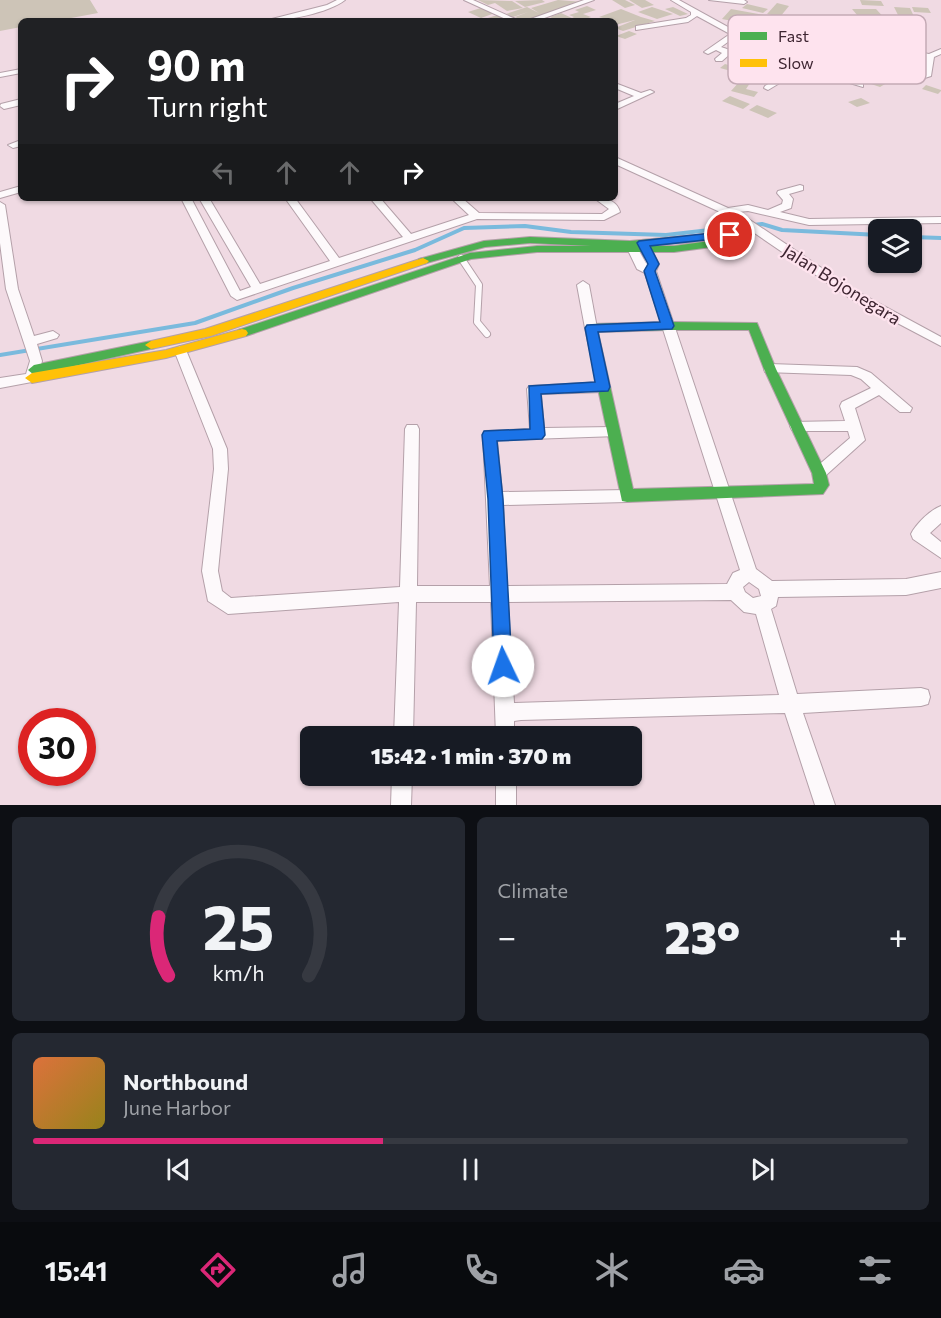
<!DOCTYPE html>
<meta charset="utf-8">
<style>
:root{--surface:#171b24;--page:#242831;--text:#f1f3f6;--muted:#9ea1a6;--line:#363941;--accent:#db2777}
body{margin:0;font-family:Commissioner,sans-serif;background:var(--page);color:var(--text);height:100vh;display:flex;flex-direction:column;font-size:22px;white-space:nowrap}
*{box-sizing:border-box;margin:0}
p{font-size:20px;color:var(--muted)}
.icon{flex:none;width:33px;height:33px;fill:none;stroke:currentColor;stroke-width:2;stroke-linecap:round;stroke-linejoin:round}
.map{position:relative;height:805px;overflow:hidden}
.panel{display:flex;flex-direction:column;gap:12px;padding:12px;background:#0d0f14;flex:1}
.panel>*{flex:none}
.hud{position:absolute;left:18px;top:18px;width:600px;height:183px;border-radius:9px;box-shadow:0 2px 4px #0004;background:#202124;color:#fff;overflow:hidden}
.buttons{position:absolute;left:868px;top:219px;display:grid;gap:12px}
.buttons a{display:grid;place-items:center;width:54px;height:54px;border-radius:9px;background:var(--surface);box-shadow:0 2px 4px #0004;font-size:30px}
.speed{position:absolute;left:18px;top:708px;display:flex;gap:12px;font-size:30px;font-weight:700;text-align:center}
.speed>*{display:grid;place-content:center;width:78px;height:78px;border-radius:50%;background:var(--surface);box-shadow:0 2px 4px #0004;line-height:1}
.speed .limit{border:9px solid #d22;background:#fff;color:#111}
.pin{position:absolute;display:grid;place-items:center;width:51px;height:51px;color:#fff;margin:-26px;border:3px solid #fff;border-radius:50%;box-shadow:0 2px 6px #0007}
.me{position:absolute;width:66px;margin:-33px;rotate:357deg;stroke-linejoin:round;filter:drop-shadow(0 0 4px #0008)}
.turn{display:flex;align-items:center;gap:21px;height:126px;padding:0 30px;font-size:27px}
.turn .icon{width:78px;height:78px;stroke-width:2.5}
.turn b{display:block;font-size:42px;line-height:51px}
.lanes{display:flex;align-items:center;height:57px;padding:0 30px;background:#0003;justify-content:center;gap:30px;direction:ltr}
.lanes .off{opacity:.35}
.big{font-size:45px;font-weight:800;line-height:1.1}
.panel .widget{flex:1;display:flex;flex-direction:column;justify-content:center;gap:9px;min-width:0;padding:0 21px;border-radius:9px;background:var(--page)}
.panel .dial{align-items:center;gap:0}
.dial svg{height:156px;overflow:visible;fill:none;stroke:var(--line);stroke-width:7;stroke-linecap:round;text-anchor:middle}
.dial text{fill:var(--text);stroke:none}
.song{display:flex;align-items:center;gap:18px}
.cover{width:72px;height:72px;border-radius:9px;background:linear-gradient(135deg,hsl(20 70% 55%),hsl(50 70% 35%))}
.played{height:6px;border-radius:3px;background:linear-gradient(90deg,var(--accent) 40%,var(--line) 40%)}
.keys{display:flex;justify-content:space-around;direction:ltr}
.heat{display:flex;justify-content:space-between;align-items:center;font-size:33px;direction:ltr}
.panel .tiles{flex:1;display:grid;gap:12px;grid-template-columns:1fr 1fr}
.widget:last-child{grid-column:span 2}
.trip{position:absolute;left:300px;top:726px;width:342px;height:60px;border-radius:9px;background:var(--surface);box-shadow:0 2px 4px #0004;font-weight:800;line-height:60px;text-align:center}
.tab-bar{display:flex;height:96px;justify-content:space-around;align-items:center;background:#090b0e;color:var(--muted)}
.tab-bar .icon{width:42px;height:42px}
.tab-bar .active{color:var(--accent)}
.tab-bar b{font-size:27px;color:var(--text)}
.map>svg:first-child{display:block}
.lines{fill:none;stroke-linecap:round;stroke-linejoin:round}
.stream{stroke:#7abadd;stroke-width:4}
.building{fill:#cdc4b7}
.lane-casing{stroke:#b4a0a9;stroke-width:8}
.street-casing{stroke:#b4a0a9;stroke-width:2}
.fast-casing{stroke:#b4a0a9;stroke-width:2}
.slow-casing{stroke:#b4a0a9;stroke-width:2}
.lane{stroke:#fdf9fb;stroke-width:6}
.street{fill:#fdf9fb;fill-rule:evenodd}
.fast{fill:#4caf50;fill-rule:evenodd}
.slow{fill:#ffc107;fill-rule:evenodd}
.route{fill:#1a73e8;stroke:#114b97;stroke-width:1.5}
.labels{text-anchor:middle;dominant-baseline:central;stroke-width:4.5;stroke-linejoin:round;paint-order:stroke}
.street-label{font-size:18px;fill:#3e2531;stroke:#fee3ee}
.key{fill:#fee3ee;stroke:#c4aab5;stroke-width:1.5}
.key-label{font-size:16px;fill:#3e2531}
</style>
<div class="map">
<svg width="941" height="805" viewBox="0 0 941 805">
<rect width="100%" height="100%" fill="#f0dae3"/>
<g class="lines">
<g class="stream">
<path d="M 912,237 L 941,238"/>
<path d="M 0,355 L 195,323 L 293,288 L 415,250 L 464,228 L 525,226 L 571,232 L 666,235 L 762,224 L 782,230 L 879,235"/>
</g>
</g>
<g class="building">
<path d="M 0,0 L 90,0 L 98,13 L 55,21 L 21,21 L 21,27 L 0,31 Z"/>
<path d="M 478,0 L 512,1 L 523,8 L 507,11 L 495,3 L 488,5 Z"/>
<path d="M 542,0 L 545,2 L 525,7 L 515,1 Z"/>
<path d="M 558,0 L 584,2 L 523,21 L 515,17 L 528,12 L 513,17 L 506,14 L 527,7 L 539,13 L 531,8 Z"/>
<path d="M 612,0 L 625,0 L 635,5 L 625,8 Z"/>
<path d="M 629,0 L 645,0 L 654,5 L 642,8 Z"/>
<path d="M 860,0 L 881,1 L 884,6 L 862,5 Z"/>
<path d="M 777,3 L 789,6 L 780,17 L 767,14 Z"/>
<path d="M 747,4 L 768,9 L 763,13 L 742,8 Z"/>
<path d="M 587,6 L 596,10 L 583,14 L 591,17 L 580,21 L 567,19 L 570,21 L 558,21 L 550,17 L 561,13 L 572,18 L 574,17 L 569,15 L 579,12 L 575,10 Z"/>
<path d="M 484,7 L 495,13 L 481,18 L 468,12 Z"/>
<path d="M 652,7 L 673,14 L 657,19 L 638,12 Z"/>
<path d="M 673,7 L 688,14 L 680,16 L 665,9 Z"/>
<path d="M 894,7 L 910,8 L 916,21 L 900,19 Z"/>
<path d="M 912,7 L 928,8 L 931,13 L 914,12 Z"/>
<path d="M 621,9 L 641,17 L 655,21 L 623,31 L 615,28 L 635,20 L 615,25 L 615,21 L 599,17 Z"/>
<path d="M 731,9 L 764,15 L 760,20 L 763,20 L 761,23 L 765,24 L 763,27 L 722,19 Z"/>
<path d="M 852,9 L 876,9 L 888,22 L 863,22 Z"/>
<path d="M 501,15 L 515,21 L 479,21 L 494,16 Z"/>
<path d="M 629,31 L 637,34 L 625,39 L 616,36 Z"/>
<path d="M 725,64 L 735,67 L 733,69 L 746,72 L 741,77 L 728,73 L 731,71 L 720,68 Z"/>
<path d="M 883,77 L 892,80 L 880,87 L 871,84 Z"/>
<path d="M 740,81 L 750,83 L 746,89 L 758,92 L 754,97 L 731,91 Z"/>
<path d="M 926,85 L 941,90 L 941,91 L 938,94 L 922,89 Z"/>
<path d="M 730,96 L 750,104 L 743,109 L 722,101 Z"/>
<path d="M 861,98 L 870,103 L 857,107 L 848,102 Z"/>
<path d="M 757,105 L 777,113 L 768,118 L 749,110 Z"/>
</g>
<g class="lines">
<g class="lane-casing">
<path id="lane" d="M 461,258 L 479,285 L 477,322 L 487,334"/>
</g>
<g class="street-casing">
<g id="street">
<path d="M 337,0 L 345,0 C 328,13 287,21 264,21 L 327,5 Z"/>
<path d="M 464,0 L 473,0 L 520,21 L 510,21 Z"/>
<path d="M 584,0 L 594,0 L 536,21 L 525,21 Z"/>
<path d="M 671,0 L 679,0 L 737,32 L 825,51 L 905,76 L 917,76 L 924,73 L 926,58 L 886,50 L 871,55 L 867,53 L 885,46 L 929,54 L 941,49 L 941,54 L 934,57 L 931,76 C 900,88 854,65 823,56 L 808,66 L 863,83 L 863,87 L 803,69 L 768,90 L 764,88 L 765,86 L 816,54 L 736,36 L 721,47 L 730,50 L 730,54 L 722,61 L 716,61 L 715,59 L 722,53 L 716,50 L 708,54 L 704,52 L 730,34 L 697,16 L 688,22 L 636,30 L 636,26 L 686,18 L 691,15 L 691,12 Z"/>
<path d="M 709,0 L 744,0 L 747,2 L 744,4 Z"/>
<path d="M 21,69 L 21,73 L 0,77 L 0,73 Z"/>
<path d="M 615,83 L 641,93 L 650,90 L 654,92 L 615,110 L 615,104 L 634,96 L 615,88 Z"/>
<path d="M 21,99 L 21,105 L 4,109 L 0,106 L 1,104 Z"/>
<path d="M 21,140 L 21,146 L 13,148 L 8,145 Z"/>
<path d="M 615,157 L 728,208 L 748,205 L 768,210 L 782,204 L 783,200 L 777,193 L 778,191 L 800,185 L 803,186 L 803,190 L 789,194 L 793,199 L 791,208 L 780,212 L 809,219 L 941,217 L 941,223 L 809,225 L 748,211 L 738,212 L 856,291 L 941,337 L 941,346 L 848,297 L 731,217 L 615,164 Z"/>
<path d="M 21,186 L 21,192 L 0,198 L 0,192 Z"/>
<path d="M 181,198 L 191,198 L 240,291 L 251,287 L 199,198 L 209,198 L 260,284 L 330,261 L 285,198 L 295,198 L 339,258 L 403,237 L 370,198 L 380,198 L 411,234 L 469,215 L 451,198 L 462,198 L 479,213 L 602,214 L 609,209 L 594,198 C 605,198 617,200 620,212 L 604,220 L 477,219 L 237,300 L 231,296 Z"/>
<path d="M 0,202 L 5,205 L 18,289 L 34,336 L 53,331 L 59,335 L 57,338 L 37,344 L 42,361 L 37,381 L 0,388 L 0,378 L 26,374 L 30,361 L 6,289 L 0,243 Z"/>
<path d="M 643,240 L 648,243 L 659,264 L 656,271 L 756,569 L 772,581 L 906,579 L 941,572 L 941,588 L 906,595 L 778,597 L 776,606 L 771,609 L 797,694 L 921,688 L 928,690 L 930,697 L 928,704 L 921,706 L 803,713 L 835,805 L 815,805 L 785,713 L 521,720 L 514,721 L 514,736 L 496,736 L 491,602 L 416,602 L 413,736 L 394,736 L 399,602 L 228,614 L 208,601 L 202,571 L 214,469 L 213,449 L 174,350 L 180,346 L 186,350 L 227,449 L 228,469 L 218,571 L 222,591 L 231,598 L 400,587 L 405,429 L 407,425 L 417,425 L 419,429 L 417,586 L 490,586 L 483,435 L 485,431 L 530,429 L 527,389 L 529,386 L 603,382 L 610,387 L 603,392 L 541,394 L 544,428 L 613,427 L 618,428 L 620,432 L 618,436 L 497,440 L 502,492 L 627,490 L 632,491 L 635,496 L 632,501 L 627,502 L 503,505 L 507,586 L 727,584 L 733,573 L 740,570 L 645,273 L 637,269 L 625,244 L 630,241 L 634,242 L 647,265 L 638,243 ZM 749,582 L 759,589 L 761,596 L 753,598 L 745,592 L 743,587 ZM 731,600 L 744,612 L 756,614 L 779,695 L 514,703 L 508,602 Z"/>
<path d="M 583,281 L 589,285 L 597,328 L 591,332 L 585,328 L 577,285 Z"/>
<path d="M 770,364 L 857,367 L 871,373 L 912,408 L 910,412 L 900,412 L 879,395 L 855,408 L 865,440 L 824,477 L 819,479 L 814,477 L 812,473 L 814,469 L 850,438 L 848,431 L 797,431 L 792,430 L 790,426 L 792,422 L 845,421 L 840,406 L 842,402 L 871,388 L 861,379 L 851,375 L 765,372 L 764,369 Z"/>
<path d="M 941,506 L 941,523 L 930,533 L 941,542 L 941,558 L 913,539 L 911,534 C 916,524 930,510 941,506 Z"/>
<path d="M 392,776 L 412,776 L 411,805 L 391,805 Z"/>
<rect x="496" y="776" width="20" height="29"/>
</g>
</g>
<g class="fast-casing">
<g id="fast">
<path d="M 730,232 L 742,234 L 747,240 L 742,243 L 674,252 L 537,252 L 471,259 L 246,336 L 238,336 L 236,333 L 238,330 L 470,253 L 537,246 L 591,246 L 530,243 L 485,247 L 423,264 L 417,261 L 419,259 L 484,241 L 530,237 L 630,241 ZM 731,238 L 674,246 L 647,246 L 730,238 Z"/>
<path d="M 668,322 L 757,323 L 776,369 L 826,473 L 829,485 L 823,494 L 627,502 L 622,501 L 585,328 L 591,324 ZM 668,330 L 749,330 L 764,369 L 812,473 L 814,484 L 633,489 L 598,332 Z"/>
<path d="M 151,341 L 155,342 L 157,345 L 155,348 L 34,375 L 28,370 L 34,365 Z"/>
</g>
</g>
<g class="slow-casing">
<g id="slow">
<path d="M 423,258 L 429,261 L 427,263 L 211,336 L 151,349 L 145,345 L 151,341 L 205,329 Z"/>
<path d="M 242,329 L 246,330 L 248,333 L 246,336 L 166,358 L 32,383 L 25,378 L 32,373 L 166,350 Z"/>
</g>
</g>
<use href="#lane" class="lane"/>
<use href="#street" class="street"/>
<use href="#fast" class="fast"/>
<use href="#slow" class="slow"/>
</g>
<path class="route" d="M 730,231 L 733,232 L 733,237 L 650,246 L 659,264 L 655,271 L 674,326 L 672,329 L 598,332 L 610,387 L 608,391 L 541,394 L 545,435 L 542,439 L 497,441 L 503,499 L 512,666 L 509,672 L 503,675 L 496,672 L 494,666 L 488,499 L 482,435 L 484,431 L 530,429 L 529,386 L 595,382 L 585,328 L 587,325 L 660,322 L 644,271 L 648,264 L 637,243 L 639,241 Z"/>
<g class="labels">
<g class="street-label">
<text transform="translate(842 284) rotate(32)">Jalan Bojonegara</text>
</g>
</g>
<rect x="728" y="15" width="198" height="69" rx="9" class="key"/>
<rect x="740" y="32" width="27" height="8" fill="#4caf50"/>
<rect x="740" y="59" width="27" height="8" fill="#ffc107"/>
<g class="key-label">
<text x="778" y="42">Fast</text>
<text x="778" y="69">Slow</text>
</g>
</svg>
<div class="buttons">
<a><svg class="icon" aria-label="layers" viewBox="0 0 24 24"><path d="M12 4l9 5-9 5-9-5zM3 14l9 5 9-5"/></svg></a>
</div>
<div class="speed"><div class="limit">30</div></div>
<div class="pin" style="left:730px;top:235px;background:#d93025"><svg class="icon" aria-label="arrive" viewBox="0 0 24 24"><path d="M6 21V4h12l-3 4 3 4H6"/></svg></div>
<svg class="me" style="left:503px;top:666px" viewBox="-20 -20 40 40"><circle r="19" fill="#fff"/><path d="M0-13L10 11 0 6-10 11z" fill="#1a73e8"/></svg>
<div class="trip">15:42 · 1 min · 370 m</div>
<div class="hud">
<div class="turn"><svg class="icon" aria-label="right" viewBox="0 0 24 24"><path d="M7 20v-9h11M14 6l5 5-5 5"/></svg><div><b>90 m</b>Turn right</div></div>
<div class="lanes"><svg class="icon off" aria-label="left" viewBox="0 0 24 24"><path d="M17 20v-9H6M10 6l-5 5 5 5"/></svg><svg class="icon off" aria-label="ahead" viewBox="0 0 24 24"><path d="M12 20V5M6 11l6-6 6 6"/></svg><svg class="icon off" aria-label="ahead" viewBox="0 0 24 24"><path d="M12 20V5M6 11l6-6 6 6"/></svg><svg class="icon" aria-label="right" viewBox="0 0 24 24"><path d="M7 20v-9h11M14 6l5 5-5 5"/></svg></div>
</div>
</div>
<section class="panel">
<div class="tiles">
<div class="widget dial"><svg viewBox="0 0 100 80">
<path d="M14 69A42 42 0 1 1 86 69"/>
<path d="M14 69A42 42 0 0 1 9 39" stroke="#db2777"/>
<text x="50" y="56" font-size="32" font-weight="700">25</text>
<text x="50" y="72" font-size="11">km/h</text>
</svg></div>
<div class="widget"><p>Climate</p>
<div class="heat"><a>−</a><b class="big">23°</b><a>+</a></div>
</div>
<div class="widget">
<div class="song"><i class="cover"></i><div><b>Northbound</b><p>June Harbor</p></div></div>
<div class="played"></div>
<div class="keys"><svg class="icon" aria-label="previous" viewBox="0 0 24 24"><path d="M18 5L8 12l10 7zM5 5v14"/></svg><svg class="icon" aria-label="pause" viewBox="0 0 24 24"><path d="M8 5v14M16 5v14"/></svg><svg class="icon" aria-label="next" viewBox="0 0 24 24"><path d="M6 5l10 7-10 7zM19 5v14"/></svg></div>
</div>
</div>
</section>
<nav class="tab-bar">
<b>15:41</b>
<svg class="icon active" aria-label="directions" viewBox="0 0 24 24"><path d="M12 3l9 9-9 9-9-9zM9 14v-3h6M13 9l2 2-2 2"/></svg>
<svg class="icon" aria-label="music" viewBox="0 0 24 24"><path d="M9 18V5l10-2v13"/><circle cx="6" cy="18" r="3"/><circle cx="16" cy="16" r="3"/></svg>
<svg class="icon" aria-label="phone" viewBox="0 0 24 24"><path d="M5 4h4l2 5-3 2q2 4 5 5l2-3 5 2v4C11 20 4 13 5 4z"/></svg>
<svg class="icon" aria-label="climate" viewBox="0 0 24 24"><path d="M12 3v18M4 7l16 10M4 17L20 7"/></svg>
<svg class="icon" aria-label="car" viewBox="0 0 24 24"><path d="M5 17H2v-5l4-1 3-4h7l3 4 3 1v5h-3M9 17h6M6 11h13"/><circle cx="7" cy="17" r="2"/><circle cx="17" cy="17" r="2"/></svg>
<svg class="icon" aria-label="filters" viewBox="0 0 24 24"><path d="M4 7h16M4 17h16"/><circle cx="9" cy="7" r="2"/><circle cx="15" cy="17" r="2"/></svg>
</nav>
